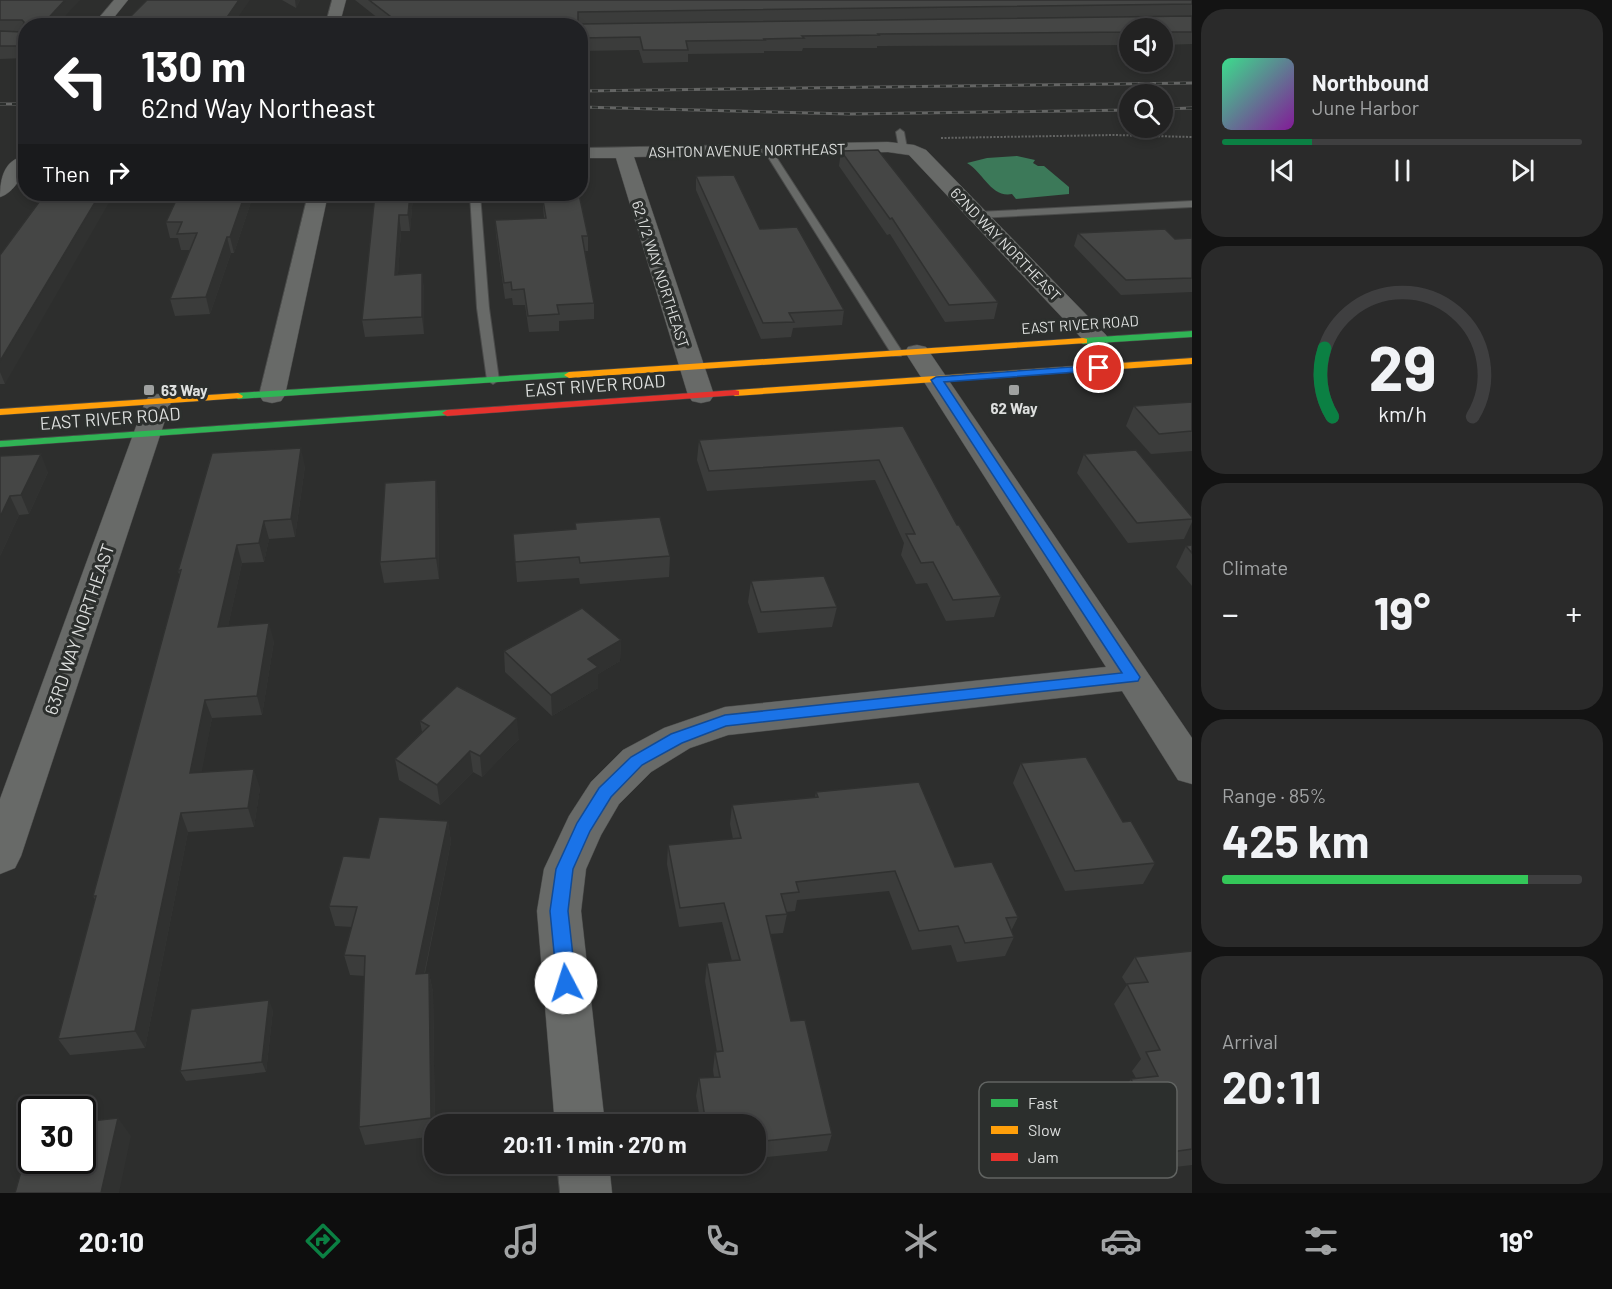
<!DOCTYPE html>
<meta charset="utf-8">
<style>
:root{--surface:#222;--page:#2a2a2a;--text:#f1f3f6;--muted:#a2a4a5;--line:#3f3f40;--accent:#0b8043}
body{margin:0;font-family:Barlow,sans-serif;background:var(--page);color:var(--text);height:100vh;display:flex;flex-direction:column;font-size:22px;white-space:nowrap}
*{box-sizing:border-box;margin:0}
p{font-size:20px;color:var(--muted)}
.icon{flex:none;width:33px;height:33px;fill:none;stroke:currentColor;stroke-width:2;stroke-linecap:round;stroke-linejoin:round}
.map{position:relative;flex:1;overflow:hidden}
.side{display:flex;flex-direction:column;gap:9px;padding:9px;background:#131313;width:420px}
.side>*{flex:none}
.hud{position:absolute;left:18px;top:18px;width:570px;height:183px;border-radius:24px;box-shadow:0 3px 9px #0003,0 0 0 2px var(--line);background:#202124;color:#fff;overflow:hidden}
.tools{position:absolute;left:1119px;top:18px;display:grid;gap:12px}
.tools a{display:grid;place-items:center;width:54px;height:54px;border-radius:50%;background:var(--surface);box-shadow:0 3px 9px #0003,0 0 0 2px var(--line);font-size:30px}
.speed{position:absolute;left:18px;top:1096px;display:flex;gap:12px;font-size:30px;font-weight:700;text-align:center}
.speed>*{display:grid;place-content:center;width:78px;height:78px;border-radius:50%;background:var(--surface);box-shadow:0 3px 9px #0003,0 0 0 2px var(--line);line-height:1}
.speed .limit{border:3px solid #111;border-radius:9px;background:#fff;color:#111}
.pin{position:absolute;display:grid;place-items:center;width:51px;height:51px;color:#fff;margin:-26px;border:3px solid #fff;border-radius:50%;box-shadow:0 2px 6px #0007}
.me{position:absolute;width:66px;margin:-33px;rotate:355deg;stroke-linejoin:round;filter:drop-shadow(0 0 4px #0008)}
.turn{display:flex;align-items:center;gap:21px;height:126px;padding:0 24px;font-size:27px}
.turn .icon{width:78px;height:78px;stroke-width:2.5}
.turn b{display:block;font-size:42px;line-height:51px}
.then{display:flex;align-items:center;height:57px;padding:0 24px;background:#0003;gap:12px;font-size:22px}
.big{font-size:45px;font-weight:700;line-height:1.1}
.side .tile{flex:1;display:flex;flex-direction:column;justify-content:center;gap:9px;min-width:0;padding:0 21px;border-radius:24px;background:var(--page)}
.side .dial{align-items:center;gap:0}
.dial svg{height:156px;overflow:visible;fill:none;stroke:var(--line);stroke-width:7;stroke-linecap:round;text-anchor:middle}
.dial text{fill:var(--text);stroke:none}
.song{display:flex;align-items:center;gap:18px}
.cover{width:72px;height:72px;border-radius:9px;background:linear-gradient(135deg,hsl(150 70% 55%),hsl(290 70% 35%))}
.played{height:6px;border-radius:3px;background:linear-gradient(90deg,var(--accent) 25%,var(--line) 25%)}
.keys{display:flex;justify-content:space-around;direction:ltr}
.heat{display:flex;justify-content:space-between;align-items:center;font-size:33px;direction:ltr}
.charge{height:9px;border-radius:4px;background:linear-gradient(90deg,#34c759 85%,var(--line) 0)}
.trip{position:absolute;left:424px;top:1114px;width:342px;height:60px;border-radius:24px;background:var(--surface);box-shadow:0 3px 9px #0003,0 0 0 2px var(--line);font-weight:700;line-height:60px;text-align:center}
.menu{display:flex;height:96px;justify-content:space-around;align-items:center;background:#0e0e0e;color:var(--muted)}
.menu .icon{width:42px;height:42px}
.menu .selected{color:var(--accent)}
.menu b{font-size:27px;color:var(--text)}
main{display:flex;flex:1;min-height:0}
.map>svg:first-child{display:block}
.water{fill:#3c7959}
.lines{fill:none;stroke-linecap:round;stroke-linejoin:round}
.lane-casing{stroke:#4a4b4a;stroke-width:2}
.street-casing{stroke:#4a4b4a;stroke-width:1}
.fast-casing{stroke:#4a4b4a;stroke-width:1}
.slow-casing{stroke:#4a4b4a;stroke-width:1}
.jam-casing{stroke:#4a4b4a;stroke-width:1}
.path{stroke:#636463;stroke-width:2;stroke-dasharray:2 1.5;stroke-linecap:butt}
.lane{fill:#686a68;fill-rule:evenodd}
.street{fill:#686a68;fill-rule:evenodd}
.fast{fill:#30b455;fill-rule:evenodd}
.slow{fill:#ff9f0a;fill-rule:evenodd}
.jam{fill:#e5322d;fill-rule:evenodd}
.rail-casing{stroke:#646564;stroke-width:3}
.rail{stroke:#2c2f2d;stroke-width:2;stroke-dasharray:6;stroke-linecap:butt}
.wall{fill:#3b3c3b}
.shaded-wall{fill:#303130}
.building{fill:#454645;stroke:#303130;stroke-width:1.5}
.route{fill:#1a73e8;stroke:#114b97;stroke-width:1.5}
.poi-dot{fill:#9fa1a0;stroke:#2c2f2d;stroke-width:2}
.labels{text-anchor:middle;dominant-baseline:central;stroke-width:6;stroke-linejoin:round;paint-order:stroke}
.far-street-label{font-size:15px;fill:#dddfde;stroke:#2c2f2d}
.far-poi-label{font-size:15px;font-weight:bold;fill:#dddfde;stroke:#2c2f2d;text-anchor:start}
.street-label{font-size:18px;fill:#dddfde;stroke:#2c2f2d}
.key{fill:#2c2f2d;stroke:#616462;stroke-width:1.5}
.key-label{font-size:16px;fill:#dddfde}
</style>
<main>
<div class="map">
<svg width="1192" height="1193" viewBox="0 0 1192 1193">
<rect width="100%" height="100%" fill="#2d2e2d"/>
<path class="water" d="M 1017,156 L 1035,160 L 1033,163 L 1038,166 L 1044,166 L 1069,187 L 1069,194 L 1016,199 L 1012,194 C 991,198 983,172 967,163 L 987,158 Z"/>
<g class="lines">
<g class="lane-casing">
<g id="lane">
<path d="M 900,129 L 904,132 L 907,148 L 903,151 L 899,148 L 896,132 Z"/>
<path d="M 764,147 L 771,149 L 903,353 L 901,356 L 893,356 L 891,353 L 763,149 Z"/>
<path d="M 470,194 L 480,194 L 489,308 L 499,380 L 493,384 L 487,380 L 477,308 Z"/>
<path d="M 1192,201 L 1192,207 L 978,218 L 973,215 L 978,212 Z"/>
</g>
</g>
<g class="street-casing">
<g id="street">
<path d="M 114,0 L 128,0 L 107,26 L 92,26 Z"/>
<path d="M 332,0 L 346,0 L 339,26 L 325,26 Z"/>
<path d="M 888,142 L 914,145 L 926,150 L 1106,335 L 1109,340 L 1106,345 L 1097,347 L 1088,345 L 909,155 L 888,152 L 634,157 L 714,395 L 710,401 L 701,403 L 692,401 L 688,395 L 616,158 L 580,158 L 580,148 Z"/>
<path d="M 21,157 L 26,159 C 26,172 14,193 0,197 C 0,181 3,162 21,157 Z"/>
<path d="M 308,194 L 328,194 L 285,395 L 281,401 L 272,403 L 263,401 L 259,395 Z"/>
<path d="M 917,345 L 926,347 L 1192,738 L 1192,784 L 1178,780 L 1122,691 L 728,735 L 690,748 L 651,772 L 619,804 L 601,835 L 586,869 L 581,911 L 605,1125 L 555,1125 L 537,911 L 544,869 L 569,816 L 591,782 L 623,750 L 664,728 L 725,707 L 1106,667 L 905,352 L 908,347 Z"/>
<path d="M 158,394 L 167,396 L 171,402 L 21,856 L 15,868 L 0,874 L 0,799 L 145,402 L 149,396 Z"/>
<path d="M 557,1164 L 609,1164 L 612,1193 L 560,1193 Z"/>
</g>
</g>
<g class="fast-casing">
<g id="fast">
<path d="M 1192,331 L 1192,337 L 1083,344 L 1078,341 L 1083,338 Z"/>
<path d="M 569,372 L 574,375 L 573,377 L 238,399 L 233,396 L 238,393 Z"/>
<path d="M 447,410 L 452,413 L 451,415 L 0,447 L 0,441 Z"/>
</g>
</g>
<g class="slow-casing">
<g id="slow">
<path d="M 1083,338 L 1087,339 L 1087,343 L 569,378 L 564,375 L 569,372 Z"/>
<path d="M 1192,358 L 1192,364 L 735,396 L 730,393 L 735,390 Z"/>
<path d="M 238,393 L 243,396 L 242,398 L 0,415 L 0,409 Z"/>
</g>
</g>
<g class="jam-casing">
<path id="jam" d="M 735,390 L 739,391 L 739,395 L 447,416 L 442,413 L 447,410 Z"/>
</g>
<path class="path" d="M 941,138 L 1114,135 L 1192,137"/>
<use href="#lane" class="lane"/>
<use href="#street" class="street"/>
<use href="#fast" class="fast"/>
<use href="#slow" class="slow"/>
<use href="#jam" class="jam"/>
<g class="rail-casing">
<g id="rail">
<path d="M 580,91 L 1192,83"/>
<path d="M 0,104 L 26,104"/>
<path d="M 580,107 L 850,114 L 1130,110"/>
<path d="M 1162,109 L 1192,108"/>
</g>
</g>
<use href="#rail" class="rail"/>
</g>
<g class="wall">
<path d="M 0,0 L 80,0 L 26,26 L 25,58 L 0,59 Z"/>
<path d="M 282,0 L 300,0 L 296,8 Z"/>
<path d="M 355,0 L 1192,0 L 1192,44 L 1162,45 L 1162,28 L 1130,28 L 1130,45 L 877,46 L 877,48 L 803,48 L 802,51 L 764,51 L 764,53 L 688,54 L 688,62 L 643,63 L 639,50 L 580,51 L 580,26 L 388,26 Z"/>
<path d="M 841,151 L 998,302 L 994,319 L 945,322 L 890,234 L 887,235 L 839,166 Z"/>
<path d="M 696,176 L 760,229 L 844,310 L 842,325 L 793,328 L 791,337 L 761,339 L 696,190 Z"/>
<path d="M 375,194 L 430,194 L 430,196 L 413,197 L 410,231 L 401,231 L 398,274 L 422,273 L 424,291 L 424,334 L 365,337 L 362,320 Z"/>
<path d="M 542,194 L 588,236 L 588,251 L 585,251 L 594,303 L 594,319 L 559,321 L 559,331 L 529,332 L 525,305 L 513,305 L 512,298 L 505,299 L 496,235 L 495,220 L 544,218 Z"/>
<path d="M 251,202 L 234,253 L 231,253 L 210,314 L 175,316 L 170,299 L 190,250 L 181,250 L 178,238 L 170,238 L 166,222 Z"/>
<path d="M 1078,233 L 1175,239 L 1192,238 L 1192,292 L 1121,295 L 1074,246 Z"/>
<path d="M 0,255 L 5,384 L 0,384 Z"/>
<path d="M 1192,402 L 1192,451 L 1151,454 L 1126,426 L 1134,406 Z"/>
<path d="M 903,426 L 957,525 L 1001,596 L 994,617 L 946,621 L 927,583 L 916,584 L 901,555 L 904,543 L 875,480 L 707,491 L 697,460 L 699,440 Z"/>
<path d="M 1084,454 L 1192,517 L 1192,522 L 1184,539 L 1128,543 L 1077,473 Z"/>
<path d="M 0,456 L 48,472 L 29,514 L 19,515 L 0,556 Z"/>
<path d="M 305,466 L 295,537 L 269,539 L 264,562 L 242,563 L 228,626 L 274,641 L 262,715 L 212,718 L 201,772 L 260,788 L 254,827 L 188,832 L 145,1048 L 70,1055 L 58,1039 L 95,900 L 93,896 L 180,577 L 178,571 Z"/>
<path d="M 438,500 L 439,579 L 384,583 L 380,562 Z"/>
<path d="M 575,523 L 670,556 L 669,577 L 580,584 L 579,578 L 517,582 L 513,534 L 575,529 Z"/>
<path d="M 1192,545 L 1192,586 L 1176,567 L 1186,546 Z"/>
<path d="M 751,581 L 837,607 L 832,627 L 758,633 L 748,602 Z"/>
<path d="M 621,640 L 620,661 L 598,674 L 598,688 L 552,716 L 505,672 L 504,651 Z"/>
<path d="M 420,721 L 519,739 L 482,777 L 473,772 L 440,805 L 399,780 L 395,759 L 422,732 Z"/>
<path d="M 1021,763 L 1123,822 L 1155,863 L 1143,884 L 1065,891 L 1013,783 Z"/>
<path d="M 816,792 L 955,867 L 1018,917 L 1011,931 L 1014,937 L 1005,956 L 957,962 L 951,945 L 912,950 L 889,891 L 797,900 L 795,911 L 786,912 L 787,914 L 783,933 L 770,934 L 791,1021 L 832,1134 L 827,1151 L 756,1158 L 756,1125 L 701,1125 L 696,1096 L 699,1078 L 714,1077 L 713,1070 L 715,1052 L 717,1052 L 705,981 L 707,963 L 732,961 L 722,922 L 679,927 L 667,864 L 668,845 L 733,839 L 730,824 L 732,805 L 815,797 Z"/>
<path d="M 448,821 L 451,842 L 425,973 L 429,973 L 433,992 L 435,1136 L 365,1145 L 359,1127 L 365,976 L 350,975 L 344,955 L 352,927 L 335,926 L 329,906 L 369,858 Z"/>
<path d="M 1192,951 L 1192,1165 L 1150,1170 L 1117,1097 L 1131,1079 L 1136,1078 L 1132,1071 L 1141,1059 L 1114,1004 L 1127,985 L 1122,977 L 1135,957 Z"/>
<path d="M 273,1010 L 266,1072 L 186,1081 L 180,1071 Z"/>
</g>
<g class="shaded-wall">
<path d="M 65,0 L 80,0 L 56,26 L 41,26 Z"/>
<path d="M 239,0 L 250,0 L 232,26 L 221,26 Z"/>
<path d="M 295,0 L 300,0 L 296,8 Z"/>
<path d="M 26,41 L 26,58 L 25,58 L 21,46 Z"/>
<path d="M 100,194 L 114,194 L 5,384 L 0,372 L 0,361 Z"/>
<path d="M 245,194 L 253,194 L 251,202 L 234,253 L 230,237 Z"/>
<path d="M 410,194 L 412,194 L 413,197 L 410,231 L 408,215 Z"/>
<path d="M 399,215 L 401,231 L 397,292 L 395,275 Z"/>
<path d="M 227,237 L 231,253 L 210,314 L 206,297 Z"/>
<path d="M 422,273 L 424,291 L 424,334 L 422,317 Z"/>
<path d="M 301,448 L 305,466 L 295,537 L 291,519 Z"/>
<path d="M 41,454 L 48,472 L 29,514 L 21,495 Z"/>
<path d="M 436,480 L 438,500 L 439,579 L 436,558 Z"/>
<path d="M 10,496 L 19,515 L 0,556 L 0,517 Z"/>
<path d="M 264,521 L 269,539 L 264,562 L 259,543 Z"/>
<path d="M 237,545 L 242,563 L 224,645 L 218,627 Z"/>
<path d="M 269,623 L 274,641 L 262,715 L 257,696 Z"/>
<path d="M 621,640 L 620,661 L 598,674 L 598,688 L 552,716 L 551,695 L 588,659 Z"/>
<path d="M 205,700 L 212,718 L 198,792 L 190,773 Z"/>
<path d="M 517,718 L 519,739 L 482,777 L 480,756 Z"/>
<path d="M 470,751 L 473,772 L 440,805 L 437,785 Z"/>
<path d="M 254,769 L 260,788 L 254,827 L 248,808 Z"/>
<path d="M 181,813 L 188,832 L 145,1048 L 135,1031 Z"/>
<path d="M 448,821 L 451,842 L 420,994 L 416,974 Z"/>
<path d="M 429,973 L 433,992 L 435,1134 L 431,1118 Z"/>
<path d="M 269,1000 L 273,1010 L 266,1072 L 262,1062 Z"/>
<path d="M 118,1118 L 131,1136 L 119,1193 L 101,1193 Z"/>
</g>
<g class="building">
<path d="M 0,0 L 65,0 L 41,26 L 26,26 L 26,41 L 21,46 L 0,46 L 0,31 L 22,32 L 24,22 L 22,20 L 0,20 Z"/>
<path d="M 147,0 L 239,0 L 221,26 L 121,26 Z"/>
<path d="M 369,0 L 1192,0 L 1192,4 L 578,12 L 578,22 L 580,24 L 1192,16 L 1192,32 L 1162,32 L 1162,28 L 1130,28 L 1130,32 L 878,34 L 879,35 L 802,36 L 804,38 L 764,39 L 765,40 L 686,41 L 688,50 L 643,50 L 640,37 L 580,38 L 580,26 L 403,26 Z"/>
<path d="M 878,150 L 998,302 L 949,305 L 892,218 L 890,219 L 841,151 Z"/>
<path d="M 734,175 L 760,229 L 797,227 L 844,310 L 789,313 L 794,322 L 763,323 L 696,176 Z"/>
<path d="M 45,194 L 100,194 L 0,361 L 0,255 Z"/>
<path d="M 179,194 L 245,194 L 230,237 L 227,237 L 206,297 L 170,299 L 197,233 L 177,234 L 182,222 L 166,222 Z"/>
<path d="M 375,194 L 410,194 L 408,215 L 399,215 L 395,275 L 422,273 L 422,317 L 362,320 Z"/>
<path d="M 542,194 L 579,194 L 588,236 L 582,236 L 594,303 L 557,305 L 559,314 L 528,316 L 524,289 L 512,290 L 511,282 L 504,283 L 495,220 L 546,218 Z"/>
<path d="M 1165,229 L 1175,239 L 1192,238 L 1192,278 L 1126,280 L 1078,233 Z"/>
<path d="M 1192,402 L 1192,431 L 1159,434 L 1134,406 Z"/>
<path d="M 903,426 L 957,525 L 959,525 L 1001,596 L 953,600 L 933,562 L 921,563 L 906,534 L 915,534 L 879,460 L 709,471 L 699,440 Z"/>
<path d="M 301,448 L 291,519 L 264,521 L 259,543 L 237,545 L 218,627 L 269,623 L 257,696 L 205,700 L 190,773 L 254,769 L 248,808 L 181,813 L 135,1031 L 58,1039 L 96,896 L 93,896 L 181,570 L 178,571 L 212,453 Z"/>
<path d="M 1136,450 L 1192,517 L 1192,519 L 1137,523 L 1084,454 Z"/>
<path d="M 41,454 L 21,495 L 10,496 L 0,517 L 0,456 Z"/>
<path d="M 436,480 L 436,558 L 380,562 L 385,483 Z"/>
<path d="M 660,517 L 670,556 L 580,563 L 579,557 L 515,562 L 513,534 L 576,529 L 575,523 Z"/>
<path d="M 1192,545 L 1192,553 L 1186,546 Z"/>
<path d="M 824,576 L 837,607 L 761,612 L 751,581 Z"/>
<path d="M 582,608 L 621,640 L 588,659 L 598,667 L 551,695 L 504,651 Z"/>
<path d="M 457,686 L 517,718 L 480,756 L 470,751 L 437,785 L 395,759 L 429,726 L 420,721 Z"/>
<path d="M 1086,757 L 1123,822 L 1131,821 L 1155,863 L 1075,871 L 1021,763 Z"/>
<path d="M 919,782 L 955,867 L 992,862 L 1018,917 L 1006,918 L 1014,937 L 965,943 L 958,926 L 919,931 L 895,871 L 796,882 L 799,892 L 781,894 L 787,914 L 766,916 L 791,1021 L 805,1020 L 832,1134 L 756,1142 L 756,1125 L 706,1125 L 699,1078 L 720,1077 L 715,1052 L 723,1051 L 707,963 L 740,960 L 724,903 L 680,908 L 668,845 L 741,838 L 732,805 L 818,797 L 816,792 Z"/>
<path d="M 379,817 L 448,821 L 416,974 L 429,973 L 431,1118 L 359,1127 L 365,956 L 344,955 L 357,907 L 329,906 L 343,856 L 369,858 Z"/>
<path d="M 1192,951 L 1192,1149 L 1165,1153 L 1131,1079 L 1158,1076 L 1146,1052 L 1160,1050 L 1127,984 L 1148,982 L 1135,957 Z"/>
<path d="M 269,1000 L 262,1062 L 180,1071 L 191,1009 Z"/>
<path d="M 118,1118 L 101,1193 L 15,1193 L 32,1132 L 32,1161 L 82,1161 L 82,1122 Z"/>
</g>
<path class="route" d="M 1099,365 L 1103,366 L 1103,370 L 944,382 L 1138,674 L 1140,677 L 1138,681 L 726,726 L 682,743 L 642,765 L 611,797 L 590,831 L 573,869 L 568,911 L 576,983 L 573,989 L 566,992 L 559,989 L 557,983 L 550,911 L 556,869 L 577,823 L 599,788 L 631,757 L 671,734 L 725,715 L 1122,673 L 931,380 L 936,377 Z"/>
<g class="poi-dot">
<rect x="143" y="384" width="12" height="12" rx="3"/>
<rect x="1008" y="384" width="12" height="12" rx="3"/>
</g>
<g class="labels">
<g class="far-street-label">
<text transform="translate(747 150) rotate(-1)">ASHTON AVENUE NORTHEAST</text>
<text transform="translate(1006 244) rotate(46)">62ND WAY NORTHEAST</text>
<text transform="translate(661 274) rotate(72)">62 1/2 WAY NORTHEAST</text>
<text transform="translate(1080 324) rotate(-4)">EAST RIVER ROAD</text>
</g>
<g class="far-poi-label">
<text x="161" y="390">63 Way</text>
<text x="1014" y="408" text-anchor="middle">62 Way</text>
</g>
<g class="street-label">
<text transform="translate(595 385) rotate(-4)">EAST RIVER ROAD</text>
<text transform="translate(110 418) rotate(-4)">EAST RIVER ROAD</text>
<text transform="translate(79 629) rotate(-71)">63RD WAY NORTHEAST</text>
</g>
</g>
<rect x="979" y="1082" width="198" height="96" rx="9" class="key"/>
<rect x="991" y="1099" width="27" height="8" fill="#30b455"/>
<rect x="991" y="1126" width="27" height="8" fill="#ff9f0a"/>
<rect x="991" y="1153" width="27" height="8" fill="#e5322d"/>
<g class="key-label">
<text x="1028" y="1109">Fast</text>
<text x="1028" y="1136">Slow</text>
<text x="1028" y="1163">Jam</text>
</g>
</svg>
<div class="tools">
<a><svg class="icon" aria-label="sound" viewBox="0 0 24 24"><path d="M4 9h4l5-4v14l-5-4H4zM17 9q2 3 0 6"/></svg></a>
<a><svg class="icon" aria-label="search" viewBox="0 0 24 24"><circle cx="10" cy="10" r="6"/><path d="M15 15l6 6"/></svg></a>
</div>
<div class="speed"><div class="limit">30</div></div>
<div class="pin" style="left:1099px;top:368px;background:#d93025"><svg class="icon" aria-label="arrive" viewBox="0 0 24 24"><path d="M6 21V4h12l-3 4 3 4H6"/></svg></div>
<svg class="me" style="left:566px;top:983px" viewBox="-20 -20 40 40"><circle r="19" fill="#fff"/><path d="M0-13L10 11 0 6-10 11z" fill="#1a73e8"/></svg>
<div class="trip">20:11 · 1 min · 270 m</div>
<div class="hud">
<div class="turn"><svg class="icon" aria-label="left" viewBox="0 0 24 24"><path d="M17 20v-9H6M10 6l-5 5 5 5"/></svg><div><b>130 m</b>62nd Way Northeast</div></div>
<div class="then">Then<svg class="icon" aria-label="right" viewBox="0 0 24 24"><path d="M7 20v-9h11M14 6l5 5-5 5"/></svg></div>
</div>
</div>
<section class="side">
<div class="tile">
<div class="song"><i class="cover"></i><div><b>Northbound</b><p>June Harbor</p></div></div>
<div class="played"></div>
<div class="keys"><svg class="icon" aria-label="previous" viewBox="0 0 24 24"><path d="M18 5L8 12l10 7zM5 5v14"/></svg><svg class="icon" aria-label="pause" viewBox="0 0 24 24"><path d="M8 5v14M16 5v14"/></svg><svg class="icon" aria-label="next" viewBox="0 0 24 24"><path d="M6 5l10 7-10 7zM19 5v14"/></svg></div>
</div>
<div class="tile dial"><svg viewBox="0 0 100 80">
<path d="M14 69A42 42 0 1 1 86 69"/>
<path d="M14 69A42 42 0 0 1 10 34" stroke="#0b8043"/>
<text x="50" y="56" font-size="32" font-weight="700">29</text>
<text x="50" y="72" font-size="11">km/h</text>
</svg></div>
<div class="tile"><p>Climate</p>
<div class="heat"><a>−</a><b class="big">19°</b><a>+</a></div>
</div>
<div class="tile"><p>Range · 85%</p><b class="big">425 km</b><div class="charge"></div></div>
<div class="tile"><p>Arrival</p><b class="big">20:11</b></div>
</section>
</main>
<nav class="menu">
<b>20:10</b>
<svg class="icon selected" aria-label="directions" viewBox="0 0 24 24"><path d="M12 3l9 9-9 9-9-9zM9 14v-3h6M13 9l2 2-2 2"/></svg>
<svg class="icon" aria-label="music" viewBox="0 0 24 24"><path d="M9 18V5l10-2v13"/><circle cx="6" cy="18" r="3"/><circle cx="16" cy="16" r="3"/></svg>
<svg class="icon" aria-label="phone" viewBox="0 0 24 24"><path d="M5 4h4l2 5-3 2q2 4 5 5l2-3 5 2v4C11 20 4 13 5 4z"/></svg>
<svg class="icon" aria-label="climate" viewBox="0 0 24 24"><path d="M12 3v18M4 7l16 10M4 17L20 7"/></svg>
<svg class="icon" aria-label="car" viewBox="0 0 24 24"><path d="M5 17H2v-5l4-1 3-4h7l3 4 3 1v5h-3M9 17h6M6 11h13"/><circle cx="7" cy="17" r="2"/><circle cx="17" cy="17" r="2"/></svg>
<svg class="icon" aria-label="filters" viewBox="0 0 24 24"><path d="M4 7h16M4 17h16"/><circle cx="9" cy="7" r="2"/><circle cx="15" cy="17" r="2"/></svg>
<b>19°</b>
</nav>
